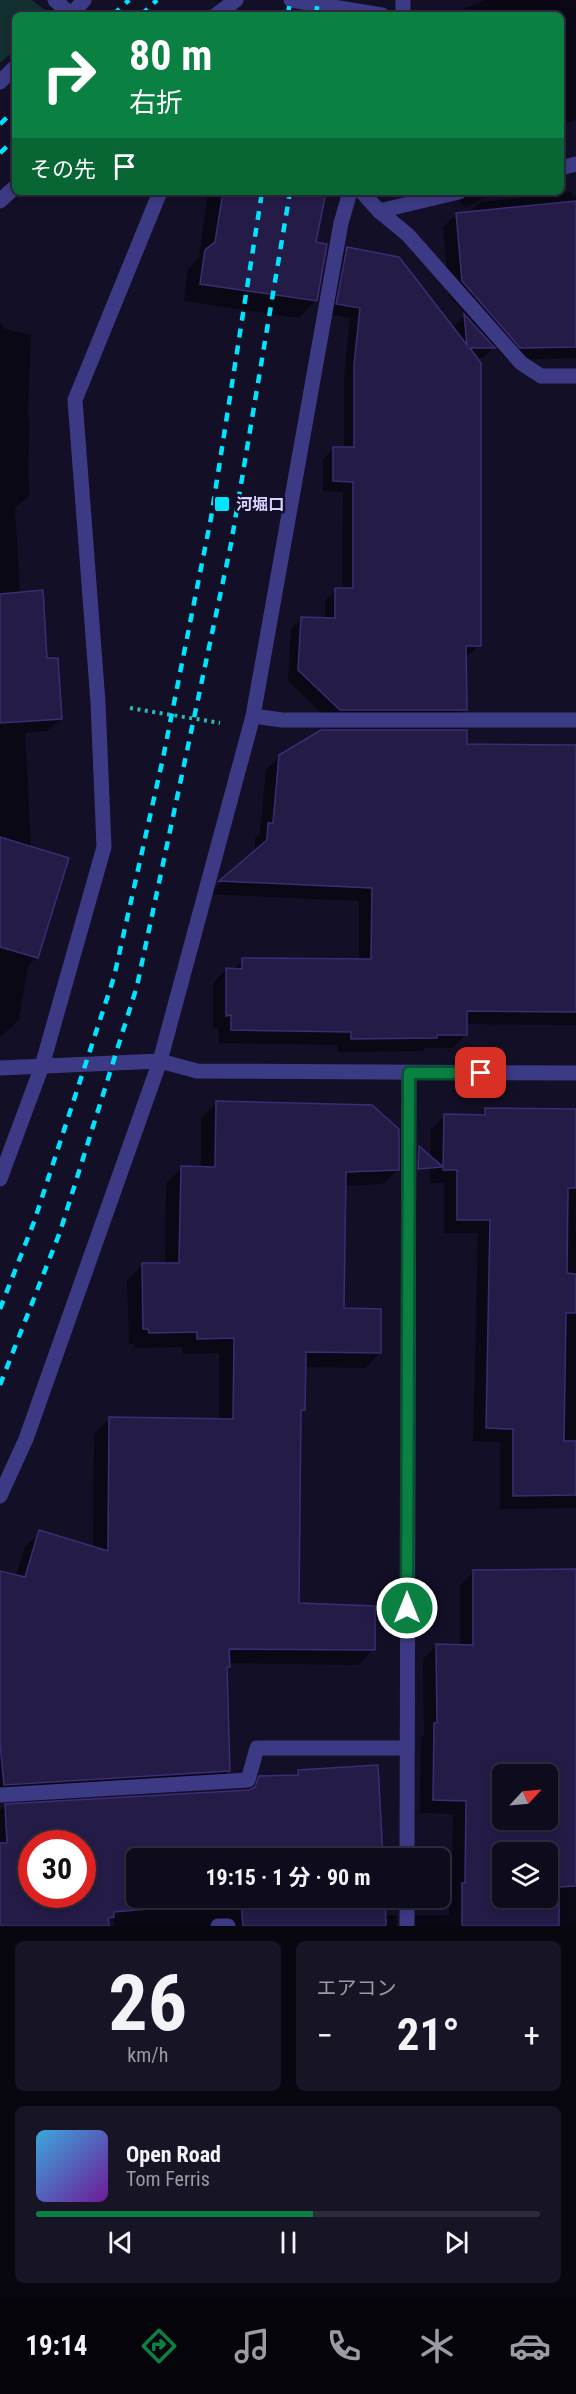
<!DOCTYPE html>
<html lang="ja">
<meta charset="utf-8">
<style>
:root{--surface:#0e0b1c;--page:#171425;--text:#f1f3f6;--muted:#9b9ba3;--line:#2e2b3b;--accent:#0b8043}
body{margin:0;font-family:"Roboto Condensed","Noto Sans JP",sans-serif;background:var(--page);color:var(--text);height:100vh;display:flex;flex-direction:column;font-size:22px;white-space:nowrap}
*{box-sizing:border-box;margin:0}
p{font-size:20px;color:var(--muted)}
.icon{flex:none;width:33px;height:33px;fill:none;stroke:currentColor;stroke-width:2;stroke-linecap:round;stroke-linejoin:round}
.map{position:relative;height:1926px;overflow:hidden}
.side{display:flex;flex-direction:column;gap:15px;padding:15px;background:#08060f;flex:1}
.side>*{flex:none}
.guide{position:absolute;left:12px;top:12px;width:552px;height:183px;border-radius:9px;box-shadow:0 3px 9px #0003,0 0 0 2px var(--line);background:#0b8043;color:#fff;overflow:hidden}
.needle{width:39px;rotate:64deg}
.tools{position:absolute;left:492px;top:1764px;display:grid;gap:12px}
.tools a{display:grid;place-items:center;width:66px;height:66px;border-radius:9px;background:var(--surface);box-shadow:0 3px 9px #0003,0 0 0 2px var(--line);font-size:30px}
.speed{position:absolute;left:18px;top:1830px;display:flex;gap:12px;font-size:30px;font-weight:700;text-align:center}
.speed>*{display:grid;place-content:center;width:78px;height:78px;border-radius:50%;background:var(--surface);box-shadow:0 3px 9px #0003,0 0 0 2px var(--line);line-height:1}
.speed .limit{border:9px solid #d22;background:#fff;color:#111}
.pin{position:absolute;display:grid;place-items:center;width:51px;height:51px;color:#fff;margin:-26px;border-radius:12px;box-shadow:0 3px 9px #0006}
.me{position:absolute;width:66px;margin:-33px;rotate:0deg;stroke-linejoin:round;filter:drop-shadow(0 0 4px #0008)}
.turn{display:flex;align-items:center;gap:21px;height:126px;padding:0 18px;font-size:27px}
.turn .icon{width:78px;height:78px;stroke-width:2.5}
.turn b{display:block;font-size:42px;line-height:51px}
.then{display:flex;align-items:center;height:57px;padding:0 18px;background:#0003;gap:12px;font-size:22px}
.big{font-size:45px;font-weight:700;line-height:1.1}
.side .widget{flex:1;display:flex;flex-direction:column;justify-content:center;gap:9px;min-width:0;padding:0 21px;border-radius:9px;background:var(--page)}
.side .dial{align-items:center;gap:0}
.dial b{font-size:78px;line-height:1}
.song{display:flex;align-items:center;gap:18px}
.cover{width:72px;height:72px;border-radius:9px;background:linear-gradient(135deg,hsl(200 70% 55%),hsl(280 70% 35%))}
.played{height:6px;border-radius:3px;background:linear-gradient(90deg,var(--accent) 55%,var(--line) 55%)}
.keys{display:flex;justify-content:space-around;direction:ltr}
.heat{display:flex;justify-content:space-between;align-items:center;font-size:33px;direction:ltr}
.side .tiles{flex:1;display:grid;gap:15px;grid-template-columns:1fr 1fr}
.widget:last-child{grid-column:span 2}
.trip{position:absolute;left:126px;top:1848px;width:324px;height:60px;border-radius:9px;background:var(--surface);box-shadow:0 3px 9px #0003,0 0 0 2px var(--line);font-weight:700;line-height:60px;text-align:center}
.menu{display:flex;height:96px;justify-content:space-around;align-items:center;background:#06040b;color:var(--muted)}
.menu .icon{width:42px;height:42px}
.menu .on{color:var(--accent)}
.menu b{font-size:27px;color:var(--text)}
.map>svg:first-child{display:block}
.green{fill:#12302f}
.shadow{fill:#0007;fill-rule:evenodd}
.building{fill:#241b47;stroke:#3b2d73;stroke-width:1.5;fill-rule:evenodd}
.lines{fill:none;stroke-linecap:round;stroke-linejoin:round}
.path{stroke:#2fb8b0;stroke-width:4;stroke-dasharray:3 4.5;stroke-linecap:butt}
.service{stroke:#3d3a85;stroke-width:15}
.minor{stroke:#3d3a85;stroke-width:15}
.rail{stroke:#00e5ff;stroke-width:4.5;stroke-dasharray:9 8;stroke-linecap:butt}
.route-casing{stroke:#07532c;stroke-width:15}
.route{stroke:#0b8043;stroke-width:10}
.poi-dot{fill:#00e5ff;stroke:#130f26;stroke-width:2}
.labels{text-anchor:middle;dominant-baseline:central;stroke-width:5;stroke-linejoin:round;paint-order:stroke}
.poi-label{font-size:16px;font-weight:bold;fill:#d9d4ff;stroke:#130f26;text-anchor:start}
</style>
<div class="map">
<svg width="576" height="1926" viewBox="0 0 576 1926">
<rect width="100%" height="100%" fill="#130f26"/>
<path class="green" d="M 0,0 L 32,0 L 45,10 L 45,15 L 15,15 L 15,50 L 0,63 Z"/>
<g class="shadow">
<path d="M 484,0 L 576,0 L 576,119 L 561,126 L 561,15 L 451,15 Z"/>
<path d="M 208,192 L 325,192 L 314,243 L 316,300 L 299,318 L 184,301 L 188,269 L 199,258 Z"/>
<path d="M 456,192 L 497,192 L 464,208 Z"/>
<path d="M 571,192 L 573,197 L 576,196 L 576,358 L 507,360 L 495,346 L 483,358 L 476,358 L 479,645 L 468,656 L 465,656 L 465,710 L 454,720 L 329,720 L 288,681 L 291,629 L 301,619 L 325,619 L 325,600 L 336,590 L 342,590 L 343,492 L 323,491 L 323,459 L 334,448 L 344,448 L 344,377 L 350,318 L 327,314 L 336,260 L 347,249 L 455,332 L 454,326 L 466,314 L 449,295 L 443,227 L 456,214 L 469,213 L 480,202 Z"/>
<path d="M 0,323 L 5,329 L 31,335 L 28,417 L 30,418 L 28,474 L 30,495 L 15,508 L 20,594 L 46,660 L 60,719 L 47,731 L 25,733 L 37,957 L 28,966 L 19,1020 L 0,1037 Z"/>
<path d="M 465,745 L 576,747 L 576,1025 L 466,1024 L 465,1035 L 452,1048 L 425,1048 L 422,1051 L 338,1052 L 338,1045 L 219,1043 L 218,1028 L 213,1028 L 213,983 L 226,970 L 233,970 L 243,960 L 359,961 L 359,901 L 208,894 L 255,853 L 255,838 L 260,833 L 266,770 L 280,756 Z"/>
<path d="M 216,1103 L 398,1169 L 382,1184 L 345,1186 L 342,1309 L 380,1353 L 365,1368 L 304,1367 L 303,1409 L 300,1412 L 298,1604 L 373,1649 L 358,1665 L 228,1663 L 226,1669 L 229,1771 L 213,1786 L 0,1799 L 0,1575 L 16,1576 L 25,1547 L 40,1532 L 93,1548 L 94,1434 L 109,1419 L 219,1420 L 219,1353 L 183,1354 L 182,1347 L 134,1348 L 134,1344 L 129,1344 L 127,1280 L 142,1265 L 165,1264 L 166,1183 L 182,1168 L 201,1168 L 201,1118 Z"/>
<path d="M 576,1109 L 576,1508 L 500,1509 L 500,1442 L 473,1441 L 478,1233 L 444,1233 L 444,1183 L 430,1183 L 431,1130 L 445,1116 L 478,1117 L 485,1110 Z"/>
<path d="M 474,1571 L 576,1571 L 576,1926 L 406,1926 L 417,1915 L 449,1915 L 449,1898 L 452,1894 L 453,1814 L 420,1813 L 421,1738 L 424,1735 L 423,1659 L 437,1645 L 460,1646 L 460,1585 ZM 502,1774 L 548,1774 L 548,1820 L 502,1820 ZM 502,1852 L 548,1852 L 548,1898 L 502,1898 Z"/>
<path d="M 376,1767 L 381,1858 L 136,1858 L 136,1898 L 383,1898 L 384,1915 L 396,1915 L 397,1926 L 114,1926 L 106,1824 L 32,1844 L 32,1894 L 63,1926 L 0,1926 L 0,1811 L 5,1806 L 246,1791 L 260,1778 L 294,1776 L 299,1771 Z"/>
</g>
<g class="building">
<path d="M 223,192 L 326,192 L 316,242 L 327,244 L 317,301 L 200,284 L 205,250 L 215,242 Z"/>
<path d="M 576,201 L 576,347 L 520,348 L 462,281 L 456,213 Z"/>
<path d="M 347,247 L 399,257 L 467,345 L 464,314 L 495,348 L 470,348 L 481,363 L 481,646 L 466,646 L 467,710 L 340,710 L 298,670 L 301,617 L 335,618 L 335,588 L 353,588 L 353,482 L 333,481 L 333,447 L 354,447 L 354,365 L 360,308 L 336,304 Z"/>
<path d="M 43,590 L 47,658 L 58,658 L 62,719 L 0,723 L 0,594 Z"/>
<path d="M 321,730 L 467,730 L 467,744 L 576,745 L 576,1012 L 467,1011 L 467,1035 L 437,1035 L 437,1038 L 351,1039 L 351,1032 L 231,1030 L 231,1015 L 226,1016 L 226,968 L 242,969 L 242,958 L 371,959 L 372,888 L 219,881 L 267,840 L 268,823 L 273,823 L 279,755 Z"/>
<path d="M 0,837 L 69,858 L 38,958 L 0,947 Z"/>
<path d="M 216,1101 L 372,1105 L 399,1129 L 399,1170 L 346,1172 L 344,1308 L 381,1309 L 381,1353 L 306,1352 L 305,1410 L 301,1410 L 299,1603 L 375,1606 L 375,1650 L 229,1649 L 230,1667 L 227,1667 L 230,1771 L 4,1785 L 0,1743 L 0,1571 L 25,1577 L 39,1530 L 108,1551 L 109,1417 L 233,1419 L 234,1338 L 197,1339 L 197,1332 L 149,1333 L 148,1329 L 143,1329 L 142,1263 L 179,1263 L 181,1166 L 215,1167 Z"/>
<path d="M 485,1108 L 576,1109 L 576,1188 L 568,1188 L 567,1273 L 576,1274 L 576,1313 L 566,1313 L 564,1441 L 576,1441 L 576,1495 L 513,1496 L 513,1429 L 486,1428 L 490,1220 L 457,1220 L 457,1170 L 443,1170 L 444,1114 L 485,1115 Z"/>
<path d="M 419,1146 L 443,1167 L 418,1169 Z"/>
<path d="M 576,1569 L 576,1886 L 559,1887 L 559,1926 L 462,1926 L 462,1883 L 465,1883 L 466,1801 L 433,1800 L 434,1723 L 437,1723 L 436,1644 L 473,1645 L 473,1570 ZM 502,1774 L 548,1774 L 548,1820 L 502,1820 ZM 502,1852 L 548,1852 L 548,1898 L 502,1898 Z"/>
<path d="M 378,1765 L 383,1858 L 136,1858 L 136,1898 L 385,1898 L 386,1926 L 243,1926 L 241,1901 L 114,1912 L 114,1917 L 108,1918 L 109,1926 L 0,1926 L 0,1843 L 7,1843 L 5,1804 L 249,1790 L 255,1787 L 259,1776 L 298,1775 L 298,1770 ZM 32,1844 L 82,1844 L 82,1894 L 32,1894 Z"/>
</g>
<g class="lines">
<path class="path" d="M 130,708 L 220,723"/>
<g class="service">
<path d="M 561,168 L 576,164"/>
<path d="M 379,211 L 459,192"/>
</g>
<g class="minor">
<path d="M 55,0 L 71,15"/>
<path d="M 291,0 L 382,15"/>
<path d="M 71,15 L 84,0"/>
<path d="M 216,15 L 236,0"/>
<path d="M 403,15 L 403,0"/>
<path d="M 0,82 L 15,67"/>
<path d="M 362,192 L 379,211 L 408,235 L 521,363 L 541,376 L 576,376"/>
<path d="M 0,201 L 15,187"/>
<path d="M 253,716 L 282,720 L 576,720"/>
<path d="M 0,1068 L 160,1061 L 197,1071 L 576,1073"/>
<path d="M 0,1179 L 42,1066 L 104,847 L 98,702 L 75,400 L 160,192"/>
<path d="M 0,1496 L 26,1439 L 160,1061 L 253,716 L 341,223 L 350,192"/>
<path d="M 0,1795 L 248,1780 L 257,1748 L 407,1748"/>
<path d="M 407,1858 L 409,1073"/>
<path d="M 218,1926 L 228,1926"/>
<path d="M 407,1926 L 407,1898"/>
</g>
<g class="rail">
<path d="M 113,15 L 129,0"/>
<path d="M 141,15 L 157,0"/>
<path d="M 288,15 L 290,0"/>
<path d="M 316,15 L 318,0"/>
<path d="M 0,124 L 15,110"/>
<path d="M 0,153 L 15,139"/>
<path d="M 0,1309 L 34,1222 L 114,977 L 163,758 L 211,518 L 262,192"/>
<path d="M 0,1385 L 60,1232 L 137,986 L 231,544 L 290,192"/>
</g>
</g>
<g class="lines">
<g class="route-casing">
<path id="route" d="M 407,1608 L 409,1073 L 481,1073"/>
</g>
<use href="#route" class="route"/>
</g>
<rect class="poi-dot" x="214" y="496" width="16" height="16" rx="3"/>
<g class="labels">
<g class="poi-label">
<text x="236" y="504">河堀口</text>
</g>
</g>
</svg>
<div class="tools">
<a><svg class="needle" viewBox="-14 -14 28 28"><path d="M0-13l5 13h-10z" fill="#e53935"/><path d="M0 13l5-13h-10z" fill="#9b9ba3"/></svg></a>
<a><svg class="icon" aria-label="layers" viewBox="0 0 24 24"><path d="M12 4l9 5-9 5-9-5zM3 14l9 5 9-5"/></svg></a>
</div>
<div class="speed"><div class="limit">30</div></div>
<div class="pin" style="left:481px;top:1073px;background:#d93025"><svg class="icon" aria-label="arrive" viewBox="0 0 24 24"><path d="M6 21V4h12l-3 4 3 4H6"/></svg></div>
<svg class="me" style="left:407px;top:1608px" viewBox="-20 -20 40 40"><circle r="17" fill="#0b8043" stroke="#fff" stroke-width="3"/><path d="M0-11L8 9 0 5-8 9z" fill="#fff"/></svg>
<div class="trip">19:15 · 1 分 · 90 m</div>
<div class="guide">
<div class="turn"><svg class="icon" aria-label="right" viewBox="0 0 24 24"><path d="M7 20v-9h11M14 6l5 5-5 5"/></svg><div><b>80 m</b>右折</div></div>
<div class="then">その先<svg class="icon" aria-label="arrive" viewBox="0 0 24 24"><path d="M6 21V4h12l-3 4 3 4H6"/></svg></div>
</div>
</div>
<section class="side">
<div class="tiles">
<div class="widget dial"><b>26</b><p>km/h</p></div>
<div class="widget"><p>エアコン</p>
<div class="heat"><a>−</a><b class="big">21°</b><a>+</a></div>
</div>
<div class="widget">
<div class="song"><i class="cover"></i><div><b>Open Road</b><p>Tom Ferris</p></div></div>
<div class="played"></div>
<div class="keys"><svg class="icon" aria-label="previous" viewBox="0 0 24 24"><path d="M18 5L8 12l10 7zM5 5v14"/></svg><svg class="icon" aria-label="pause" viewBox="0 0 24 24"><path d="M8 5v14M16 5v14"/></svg><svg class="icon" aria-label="next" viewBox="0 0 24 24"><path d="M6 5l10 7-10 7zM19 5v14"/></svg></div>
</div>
</div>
</section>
<nav class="menu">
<b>19:14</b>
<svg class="icon on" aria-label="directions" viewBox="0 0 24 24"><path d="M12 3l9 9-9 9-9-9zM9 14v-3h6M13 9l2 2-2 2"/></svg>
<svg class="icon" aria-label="music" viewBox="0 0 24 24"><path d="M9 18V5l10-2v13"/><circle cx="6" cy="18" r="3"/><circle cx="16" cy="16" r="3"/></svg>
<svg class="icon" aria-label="phone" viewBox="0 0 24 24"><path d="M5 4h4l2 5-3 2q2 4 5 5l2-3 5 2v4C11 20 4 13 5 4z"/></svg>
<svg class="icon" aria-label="climate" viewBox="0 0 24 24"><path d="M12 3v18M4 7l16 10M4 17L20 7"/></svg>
<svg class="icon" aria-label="car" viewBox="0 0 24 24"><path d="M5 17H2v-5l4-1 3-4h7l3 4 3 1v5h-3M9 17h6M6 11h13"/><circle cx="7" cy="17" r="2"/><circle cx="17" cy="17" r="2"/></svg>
</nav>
